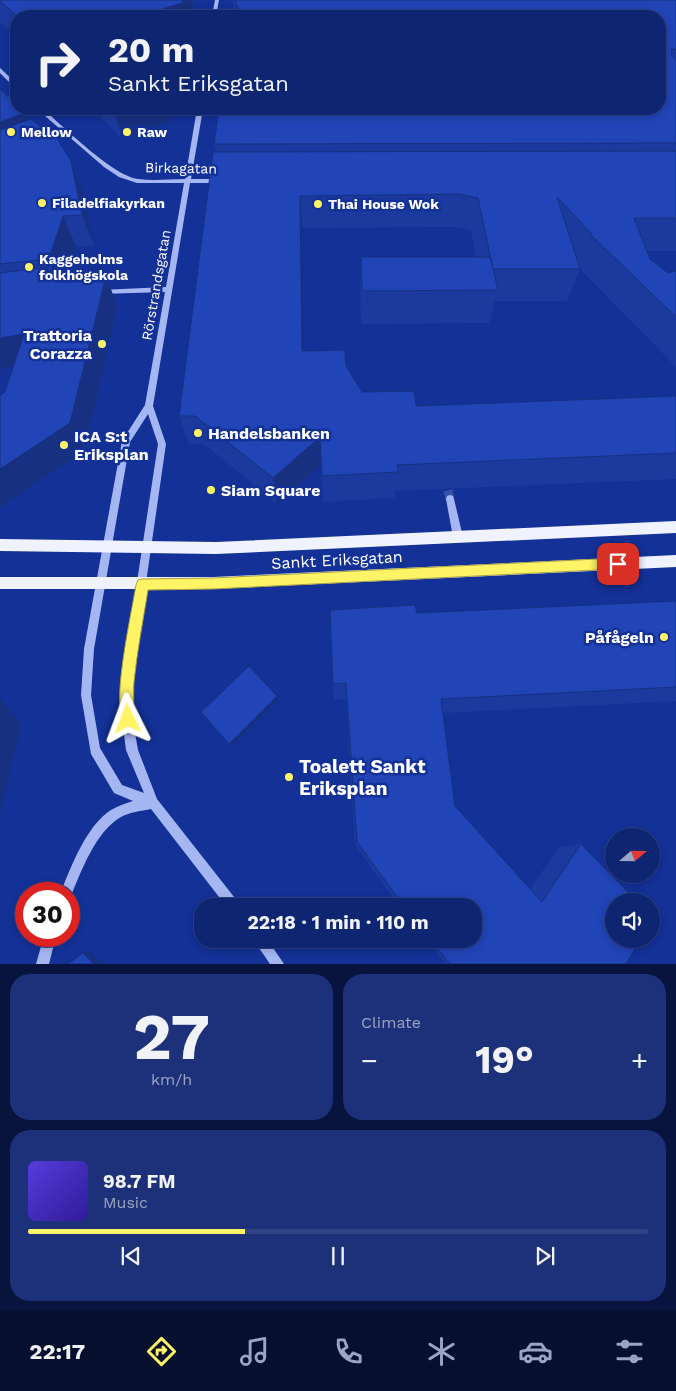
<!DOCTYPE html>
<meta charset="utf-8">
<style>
:root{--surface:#0e2571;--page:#1c3179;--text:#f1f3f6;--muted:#9ba5c3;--line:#2e4284;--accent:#fff466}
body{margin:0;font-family:"Work Sans",sans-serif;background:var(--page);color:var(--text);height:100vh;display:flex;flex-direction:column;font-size:19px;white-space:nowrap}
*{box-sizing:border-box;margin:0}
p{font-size:16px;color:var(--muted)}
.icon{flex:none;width:28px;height:28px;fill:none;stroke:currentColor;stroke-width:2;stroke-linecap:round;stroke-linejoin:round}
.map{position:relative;height:964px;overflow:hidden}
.panel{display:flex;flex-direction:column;gap:10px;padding:10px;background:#08143e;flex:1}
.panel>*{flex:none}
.hud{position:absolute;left:10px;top:10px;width:656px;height:105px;border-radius:20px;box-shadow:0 2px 8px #0003,0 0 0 1px var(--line);background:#0e2571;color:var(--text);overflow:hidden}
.needle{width:32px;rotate:70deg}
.controls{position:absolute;left:605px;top:828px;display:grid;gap:10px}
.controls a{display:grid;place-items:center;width:55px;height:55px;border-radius:50%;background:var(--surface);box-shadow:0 2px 8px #0003,0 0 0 1px var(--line);font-size:25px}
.speed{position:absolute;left:15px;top:882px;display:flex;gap:10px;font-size:25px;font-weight:700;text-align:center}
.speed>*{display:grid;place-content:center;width:65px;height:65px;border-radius:50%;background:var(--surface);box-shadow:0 2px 8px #0003,0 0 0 1px var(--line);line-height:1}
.speed .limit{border:8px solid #d22;background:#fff;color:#111}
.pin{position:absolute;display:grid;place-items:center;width:42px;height:42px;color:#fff;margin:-21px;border-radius:10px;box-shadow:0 2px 8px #0006}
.me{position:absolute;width:55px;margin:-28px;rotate:357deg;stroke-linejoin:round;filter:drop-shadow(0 0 4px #0008)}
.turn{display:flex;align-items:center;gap:18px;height:105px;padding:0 15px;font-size:22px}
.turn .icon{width:65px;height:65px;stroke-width:2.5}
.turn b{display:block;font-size:35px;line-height:42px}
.big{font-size:38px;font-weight:700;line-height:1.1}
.panel .widget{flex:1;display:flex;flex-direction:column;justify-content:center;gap:8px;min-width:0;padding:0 18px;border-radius:20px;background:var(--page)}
.panel .dial{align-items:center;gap:0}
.dial b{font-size:65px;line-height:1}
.song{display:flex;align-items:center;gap:15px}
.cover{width:60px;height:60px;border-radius:8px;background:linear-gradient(135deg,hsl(250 70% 55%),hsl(250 70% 35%))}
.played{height:5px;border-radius:2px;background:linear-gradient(90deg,var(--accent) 35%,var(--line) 35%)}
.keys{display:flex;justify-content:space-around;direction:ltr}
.heat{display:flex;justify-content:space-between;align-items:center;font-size:28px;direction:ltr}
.panel .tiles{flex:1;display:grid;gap:10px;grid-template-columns:1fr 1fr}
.widget:last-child{grid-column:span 2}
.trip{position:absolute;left:194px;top:898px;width:288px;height:50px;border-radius:20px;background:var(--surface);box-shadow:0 2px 8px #0003,0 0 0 1px var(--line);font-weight:700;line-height:50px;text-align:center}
.menu{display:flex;height:80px;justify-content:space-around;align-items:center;background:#060f2d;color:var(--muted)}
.menu .icon{width:35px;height:35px}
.menu .on{color:var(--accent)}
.menu b{font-size:22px;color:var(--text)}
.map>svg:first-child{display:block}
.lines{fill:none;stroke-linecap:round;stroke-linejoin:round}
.minor-tunnel{stroke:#3650a7;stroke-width:9;stroke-dasharray:9 4.5;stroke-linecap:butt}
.minor{fill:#a5b7f3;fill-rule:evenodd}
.major{fill:#f0f3ff;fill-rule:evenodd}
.wall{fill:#1c3a9d}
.shaded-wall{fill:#17307f}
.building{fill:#2144b6;stroke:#17307f}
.route{fill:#fff466;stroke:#a69f42}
.poi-dot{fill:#fff466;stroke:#133197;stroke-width:2}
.labels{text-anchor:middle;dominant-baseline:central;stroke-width:5;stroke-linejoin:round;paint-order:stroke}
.far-poi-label{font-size:14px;font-weight:bold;fill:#fff;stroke:#133197;text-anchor:start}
.far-street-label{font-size:14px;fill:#fff;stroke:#133197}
.poi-label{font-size:16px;font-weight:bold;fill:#fff;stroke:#133197;text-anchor:start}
.street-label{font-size:16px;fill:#fff;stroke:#133197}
.near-poi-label{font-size:19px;font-weight:bold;fill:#fff;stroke:#133197;text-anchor:start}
</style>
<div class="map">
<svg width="676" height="964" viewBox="0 0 676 964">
<rect width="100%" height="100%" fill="#133197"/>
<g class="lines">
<path class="minor-tunnel" d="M 445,477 L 450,499"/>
<g class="minor">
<path d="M 215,0 L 219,0 L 216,16 L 212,16 Z"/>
<path d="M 0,68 L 16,83 L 16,88 L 14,87 L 0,73 Z"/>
<path d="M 16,94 L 16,98 L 0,104 L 0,100 Z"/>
<path d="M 37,109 L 43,109 C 64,127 113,176 138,179 C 154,181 170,179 185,179 L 197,109 L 203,109 L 191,179 L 220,179 L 223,181 L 220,183 L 190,183 L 153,406 L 166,444 L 132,680 L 130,704 L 138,750 L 157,799 L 238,902 L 240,906 L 226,906 L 151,809 C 141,811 130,812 121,817 C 95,832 81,872 70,898 L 69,899 L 69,894 L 60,894 C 71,867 86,826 111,810 C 118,806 126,803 133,801 L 114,793 L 91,754 L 81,695 L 84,649 L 122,441 L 145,405 L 165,292 L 100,294 L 96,292 L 100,290 L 166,287 L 184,183 L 137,183 L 119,177 L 104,167 ZM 148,414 L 158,444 L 122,680 L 120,704 L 126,750 L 144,793 L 122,785 L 100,748 L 91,695 L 94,649 L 130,442 Z"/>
<path d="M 450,495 L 453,496 L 454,499 L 463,537 L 461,540 L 458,541 L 455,540 L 453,537 L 446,499 L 447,496 Z"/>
<path d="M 44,936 L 56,936 L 49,964 L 36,964 Z"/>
<path d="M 253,939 L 267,939 L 284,964 L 270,964 Z"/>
</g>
<g class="major">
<path d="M 676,521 L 676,533 L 216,554 L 0,551 L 0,539 L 216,542 Z"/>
<path d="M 676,555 L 676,567 L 213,589 L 0,589 L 0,577 L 213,577 Z"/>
</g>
</g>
<g class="wall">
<path d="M 0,0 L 194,0 L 191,16 L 16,16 L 16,37 L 0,22 Z"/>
<path d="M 233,0 L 676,0 L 676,251 L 647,251 L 650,259 L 668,273 L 676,271 L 676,367 L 580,269 L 567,301 L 495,301 L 489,323 L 361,324 L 360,290 L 361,257 L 476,257 L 471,230 L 453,227 L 302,228 L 303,351 L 346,366 L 362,392 L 416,406 L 676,396 L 676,479 L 395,491 L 394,498 L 323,502 L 321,465 L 277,504 L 204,444 L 189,444 L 179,416 L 216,152 L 214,144 L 660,16 L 234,16 Z"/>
<path d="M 0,89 L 28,120 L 83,192 L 94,246 L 76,246 L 67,277 L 106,276 L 117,306 L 85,450 L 0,507 L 0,395 L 5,392 L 13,367 L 0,369 Z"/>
<path d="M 97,109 L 114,109 L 114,110 L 114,109 L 172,109 L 170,121 L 122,139 L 99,115 Z"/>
<path d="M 676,601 L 676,701 L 443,713 L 455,806 L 530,889 L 559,847 L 581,844 L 626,964 L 446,964 L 426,939 L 472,939 L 472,906 L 400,906 L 391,895 L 355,845 L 346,699 L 334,700 L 330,630 L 417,613 Z"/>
</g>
<g class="shaded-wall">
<path d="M 182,0 L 194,0 L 191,16 L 140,16 Z"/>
<path d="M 114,109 L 172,109 L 170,121 L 122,139 Z"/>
<path d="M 25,113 L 37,144 L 0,158 L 0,122 Z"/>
<path d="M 71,161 L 83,192 L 94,246 L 82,215 Z"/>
<path d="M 300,196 L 302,228 L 304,381 L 302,351 Z"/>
<path d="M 63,216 L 76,246 L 63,289 L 49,259 Z"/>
<path d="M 47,267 L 61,297 L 43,277 Z"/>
<path d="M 106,276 L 117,306 L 85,450 L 0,507 L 0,469 Z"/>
<path d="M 24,334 L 40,363 L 0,369 L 0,338 Z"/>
<path d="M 320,437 L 321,465 L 277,504 L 273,478 Z"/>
<path d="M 277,696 L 278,700 L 231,747 L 229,744 Z"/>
<path d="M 0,697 L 21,725 L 0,814 Z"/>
<path d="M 89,951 L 103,964 L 94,964 L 83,953 Z"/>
</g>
<g class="building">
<path d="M 0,0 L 182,0 L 182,3 L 140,16 L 17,16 L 0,1 Z"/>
<path d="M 235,0 L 676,0 L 676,50 L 674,49 L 671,49 L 672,56 L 676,60 L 676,143 L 214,144 L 219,109 L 660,109 L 660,16 L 241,16 Z"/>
<path d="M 0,89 L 16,105 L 16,109 L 20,109 L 25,113 L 0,122 Z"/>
<path d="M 31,119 L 58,140 L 71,161 L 82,215 L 63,216 L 49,259 L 0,264 L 0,130 Z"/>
<path d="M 676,151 L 676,218 L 634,218 L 650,259 L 668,273 L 676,271 L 676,317 L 591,235 L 592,234 L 557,197 L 580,269 L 493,269 L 478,198 L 459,194 L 300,196 L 302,351 L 345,350 L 346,366 L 362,392 L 414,391 L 416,406 L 676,396 L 676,453 L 397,465 L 398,472 L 322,476 L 320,437 L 273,478 L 195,416 L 179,416 L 213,152 Z"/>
<path d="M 361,257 L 490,257 L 498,290 L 362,291 Z"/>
<path d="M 47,267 L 43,277 L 106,276 L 70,423 L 0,469 L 0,395 L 5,392 L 24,334 L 0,338 L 0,273 Z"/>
<path d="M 676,601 L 676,687 L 441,699 L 455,806 L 542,902 L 581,844 L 637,901 L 614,901 L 614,939 L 641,939 L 626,964 L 450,964 L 430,939 L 472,939 L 472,906 L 404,906 L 357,842 L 346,683 L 333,684 L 330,610 L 415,605 L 417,613 Z"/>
<path d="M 249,666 L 277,696 L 229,744 L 201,712 Z"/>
<path d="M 651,915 L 654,918 L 651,922 Z"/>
<path d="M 83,953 L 94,964 L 68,964 Z"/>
</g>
<path class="route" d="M 618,558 L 622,560 L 624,564 L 622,568 L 618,569 L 213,589 L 148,590 C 143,621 137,652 134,682 C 133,693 135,718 132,724 L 128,726 L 123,724 C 112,698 131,616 136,585 L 138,580 L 142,579 L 213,578 Z"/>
<g class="poi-dot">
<circle cx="11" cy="132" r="5"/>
<circle cx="127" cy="132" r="5"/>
<circle cx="42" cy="203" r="5"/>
<circle cx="318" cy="204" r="5"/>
<circle cx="29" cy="267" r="5"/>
<circle cx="102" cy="344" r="5"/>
<circle cx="198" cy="433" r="5"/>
<circle cx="64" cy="445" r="5"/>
<circle cx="211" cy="490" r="5"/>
<circle cx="664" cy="637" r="5"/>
<circle cx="289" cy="777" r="5"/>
</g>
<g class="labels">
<g class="far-poi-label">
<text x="21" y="132">Mellow</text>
<text x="137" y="132">Raw</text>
<text x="52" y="203">Filadelfiakyrkan</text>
<text x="328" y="204">Thai House Wok</text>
<text x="39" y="259">Kaggeholms<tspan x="39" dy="16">folkhögskola</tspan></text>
</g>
<g class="far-street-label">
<text transform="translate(181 168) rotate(1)">Birkagatan</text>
<text transform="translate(156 285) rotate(-80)">Rörstrandsgatan</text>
</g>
<g class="poi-label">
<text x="92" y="335" text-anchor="end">Trattoria<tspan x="92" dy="18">Corazza</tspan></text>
<text x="208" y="433">Handelsbanken</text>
<text x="74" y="436">ICA S:t<tspan x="74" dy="18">Eriksplan</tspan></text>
<text x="221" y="490">Siam Square</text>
<text x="654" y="637" text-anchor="end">Påfågeln</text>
</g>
<g class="street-label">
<text transform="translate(337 560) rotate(-3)">Sankt Eriksgatan</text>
</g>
<g class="near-poi-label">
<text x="299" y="766">Toalett Sankt<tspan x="299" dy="22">Eriksplan</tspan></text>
</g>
</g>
</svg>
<div class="controls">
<a><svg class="needle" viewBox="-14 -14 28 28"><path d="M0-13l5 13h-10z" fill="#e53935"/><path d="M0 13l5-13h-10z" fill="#9ba5c3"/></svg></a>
<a><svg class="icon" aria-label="sound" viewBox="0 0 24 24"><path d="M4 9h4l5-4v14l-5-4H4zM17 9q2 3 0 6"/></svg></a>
</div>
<div class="speed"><div class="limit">30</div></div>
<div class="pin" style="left:618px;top:564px;background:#d93025"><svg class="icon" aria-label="arrive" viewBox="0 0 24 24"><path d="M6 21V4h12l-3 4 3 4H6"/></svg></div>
<svg class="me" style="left:128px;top:719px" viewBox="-20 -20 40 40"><path d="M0-17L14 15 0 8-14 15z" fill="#fff466" stroke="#fff" stroke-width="4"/></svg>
<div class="trip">22:18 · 1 min · 110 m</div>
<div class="hud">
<div class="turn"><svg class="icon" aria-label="right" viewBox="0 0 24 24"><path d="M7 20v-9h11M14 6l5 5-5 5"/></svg><div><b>20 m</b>Sankt Eriksgatan</div></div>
</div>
</div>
<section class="panel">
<div class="tiles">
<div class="widget dial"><b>27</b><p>km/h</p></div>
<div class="widget"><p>Climate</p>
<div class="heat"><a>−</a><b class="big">19°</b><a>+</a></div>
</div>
<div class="widget">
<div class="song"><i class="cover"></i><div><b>98.7 FM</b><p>Music</p></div></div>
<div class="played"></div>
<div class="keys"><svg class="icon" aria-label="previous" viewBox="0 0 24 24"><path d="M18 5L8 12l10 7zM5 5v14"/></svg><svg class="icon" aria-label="pause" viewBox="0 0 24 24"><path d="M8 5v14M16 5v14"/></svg><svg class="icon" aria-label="next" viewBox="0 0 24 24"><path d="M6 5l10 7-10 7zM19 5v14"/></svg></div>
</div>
</div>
</section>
<nav class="menu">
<b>22:17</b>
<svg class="icon on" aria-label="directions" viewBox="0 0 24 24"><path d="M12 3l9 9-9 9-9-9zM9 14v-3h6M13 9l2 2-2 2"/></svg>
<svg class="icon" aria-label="music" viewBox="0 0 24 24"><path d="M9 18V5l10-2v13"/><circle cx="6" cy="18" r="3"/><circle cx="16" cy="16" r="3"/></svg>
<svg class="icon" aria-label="phone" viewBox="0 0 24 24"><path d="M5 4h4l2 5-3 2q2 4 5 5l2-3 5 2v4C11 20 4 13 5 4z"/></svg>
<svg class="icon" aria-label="climate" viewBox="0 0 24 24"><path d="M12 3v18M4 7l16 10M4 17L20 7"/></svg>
<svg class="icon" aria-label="car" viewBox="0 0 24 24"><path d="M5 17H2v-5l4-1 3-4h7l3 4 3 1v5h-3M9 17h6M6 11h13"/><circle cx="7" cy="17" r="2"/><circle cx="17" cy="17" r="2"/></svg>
<svg class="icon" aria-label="filters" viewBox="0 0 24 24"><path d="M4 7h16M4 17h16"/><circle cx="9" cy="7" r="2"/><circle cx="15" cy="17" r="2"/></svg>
</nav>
